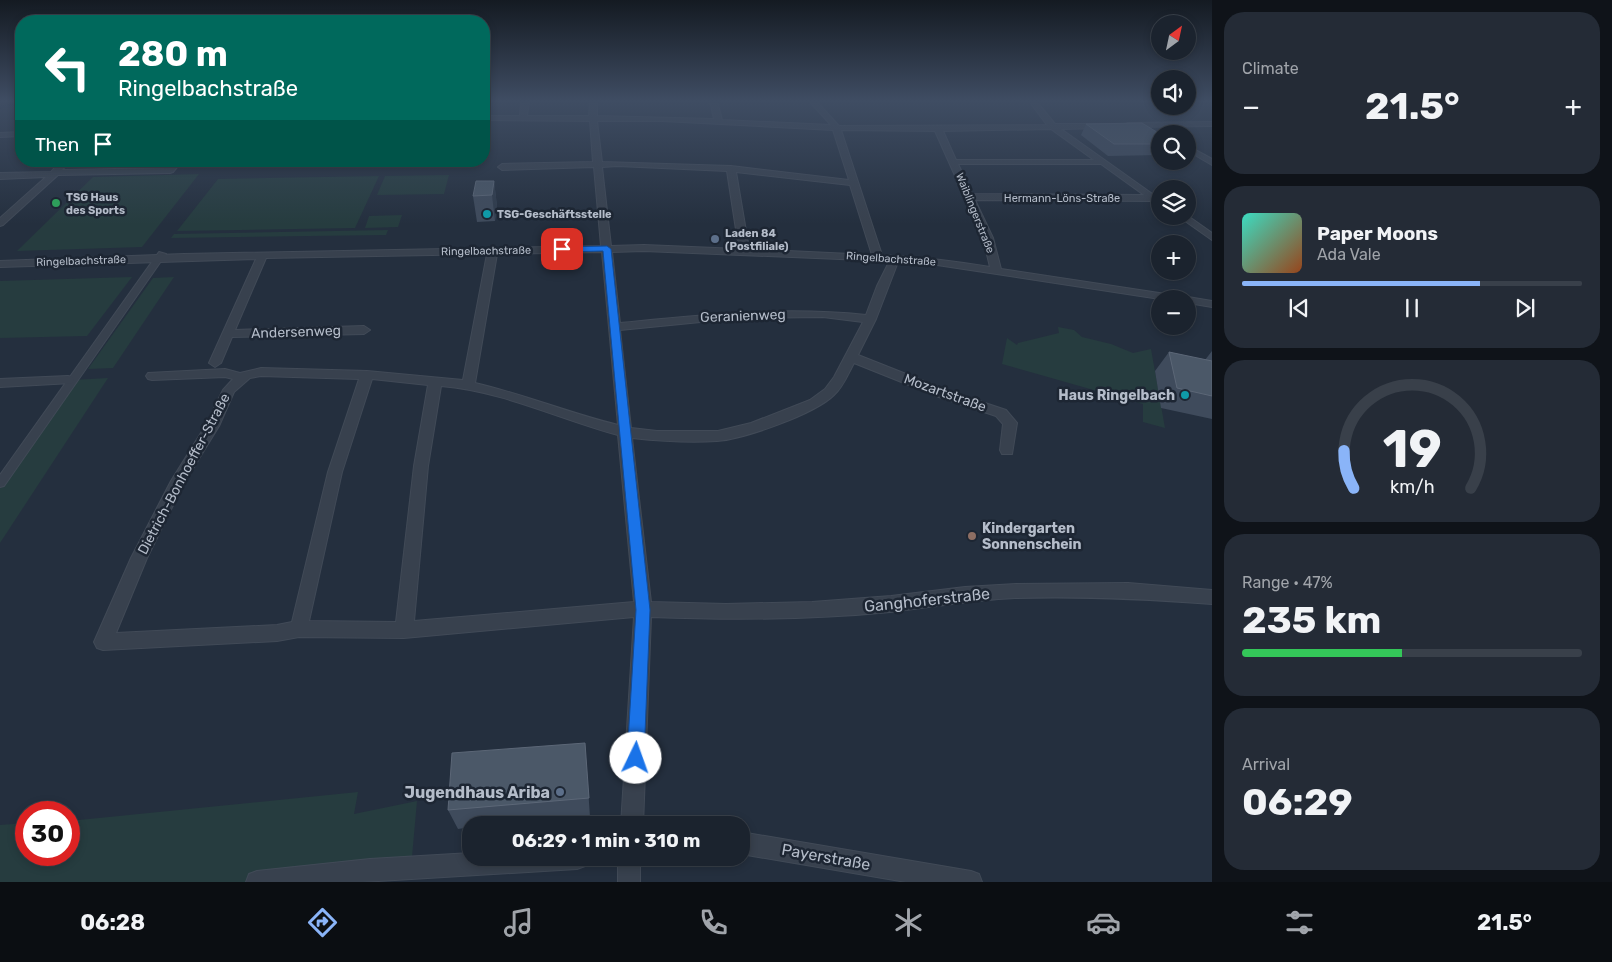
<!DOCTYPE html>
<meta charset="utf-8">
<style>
:root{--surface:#1b232e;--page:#242b36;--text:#f1f3f6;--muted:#a0a4aa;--line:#39404a;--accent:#8ab4f8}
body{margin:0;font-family:Rubik,sans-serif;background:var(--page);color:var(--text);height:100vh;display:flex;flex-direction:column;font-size:19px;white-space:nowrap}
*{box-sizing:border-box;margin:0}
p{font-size:16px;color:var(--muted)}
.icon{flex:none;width:28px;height:28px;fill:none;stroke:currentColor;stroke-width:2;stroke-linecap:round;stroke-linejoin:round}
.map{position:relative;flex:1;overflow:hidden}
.sheet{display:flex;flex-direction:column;gap:12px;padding:12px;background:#0f1319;width:400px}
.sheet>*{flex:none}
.banner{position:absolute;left:15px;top:15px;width:475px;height:152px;border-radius:20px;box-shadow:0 2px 8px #0003,0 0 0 1px var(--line);background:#00695c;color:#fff;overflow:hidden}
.needle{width:32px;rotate:33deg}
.fabs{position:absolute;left:1151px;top:15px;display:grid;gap:10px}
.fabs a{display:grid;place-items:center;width:45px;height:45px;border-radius:50%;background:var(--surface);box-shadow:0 2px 8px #0003,0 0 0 1px var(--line);font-size:25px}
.speed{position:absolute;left:15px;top:801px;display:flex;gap:10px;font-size:25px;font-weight:700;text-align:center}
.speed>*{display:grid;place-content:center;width:65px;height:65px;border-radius:50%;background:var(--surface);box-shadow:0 2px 8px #0003,0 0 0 1px var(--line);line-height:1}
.speed .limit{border:8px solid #d22;background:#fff;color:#111}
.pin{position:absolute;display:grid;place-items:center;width:42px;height:42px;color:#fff;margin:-21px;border-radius:10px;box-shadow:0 2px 8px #0006}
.me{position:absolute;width:55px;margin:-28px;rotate:3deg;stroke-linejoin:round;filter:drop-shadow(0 0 4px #0008)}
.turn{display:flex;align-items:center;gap:18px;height:105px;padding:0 20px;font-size:22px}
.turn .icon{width:65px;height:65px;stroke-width:2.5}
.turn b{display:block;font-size:35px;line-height:42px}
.then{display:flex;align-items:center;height:48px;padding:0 20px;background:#0003;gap:10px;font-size:19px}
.big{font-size:38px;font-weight:700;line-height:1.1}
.sheet .tile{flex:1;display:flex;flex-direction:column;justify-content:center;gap:8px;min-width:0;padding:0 18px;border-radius:20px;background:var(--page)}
.sheet .dial{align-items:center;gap:0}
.dial svg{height:130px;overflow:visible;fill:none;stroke:var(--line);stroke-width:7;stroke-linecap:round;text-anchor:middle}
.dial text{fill:var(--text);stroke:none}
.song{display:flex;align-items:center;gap:15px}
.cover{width:60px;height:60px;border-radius:8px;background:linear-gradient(135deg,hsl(170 70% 55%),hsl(20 70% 35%))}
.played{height:5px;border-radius:2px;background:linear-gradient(90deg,var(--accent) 70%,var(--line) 70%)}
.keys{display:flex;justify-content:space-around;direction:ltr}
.heat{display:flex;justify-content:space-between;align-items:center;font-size:28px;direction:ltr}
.charge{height:8px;border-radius:4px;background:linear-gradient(90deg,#34c759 47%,var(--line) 0)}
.trip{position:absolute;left:462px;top:816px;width:288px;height:50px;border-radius:20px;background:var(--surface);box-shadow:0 2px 8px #0003,0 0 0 1px var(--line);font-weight:700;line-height:50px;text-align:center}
.menu{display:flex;height:80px;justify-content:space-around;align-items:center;background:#0b0e12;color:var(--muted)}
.menu .icon{width:35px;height:35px}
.menu .active{color:var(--accent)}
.menu b{font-size:22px;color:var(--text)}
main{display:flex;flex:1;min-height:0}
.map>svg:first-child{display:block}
.green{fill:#263c3f}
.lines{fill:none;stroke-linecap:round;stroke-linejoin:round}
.stream{stroke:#17263c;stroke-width:3}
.pedestrian-casing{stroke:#414a57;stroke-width:2}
.minor-casing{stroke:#414a57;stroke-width:2}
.pedestrian{fill:#38414e;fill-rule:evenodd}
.minor{fill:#38414e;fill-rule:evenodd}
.wall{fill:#3f4b5c}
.shaded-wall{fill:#2f3b4b}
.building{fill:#4b5868;stroke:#5c6777}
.route{fill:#1a73e8;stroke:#114b97}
.leisure-dot{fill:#2e9e5b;stroke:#1d2633;stroke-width:2}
.culture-dot{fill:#0f9aa8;stroke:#1d2633;stroke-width:2}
.service-dot{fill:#5c6f8a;stroke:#1d2633;stroke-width:2}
.education-dot{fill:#8d6e63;stroke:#1d2633;stroke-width:2}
.labels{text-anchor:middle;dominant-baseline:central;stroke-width:5;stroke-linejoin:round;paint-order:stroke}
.far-poi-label{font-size:11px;font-weight:bold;fill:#b4bcc9;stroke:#1d2633;text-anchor:start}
.far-street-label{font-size:11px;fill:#b4bcc9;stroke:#1d2633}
.street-label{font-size:14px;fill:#b4bcc9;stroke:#1d2633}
.poi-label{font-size:14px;font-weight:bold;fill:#b4bcc9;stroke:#1d2633;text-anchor:end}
.near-street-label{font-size:16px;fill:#b4bcc9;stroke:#1d2633}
.near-poi-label{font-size:16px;font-weight:bold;fill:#b4bcc9;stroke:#1d2633;text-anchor:end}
</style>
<main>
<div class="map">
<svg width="1212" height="882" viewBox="0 0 1212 882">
<rect width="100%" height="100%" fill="#242f3e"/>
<g class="green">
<path d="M 199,174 L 142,247 L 17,251 L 93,177 Z"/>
<path d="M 449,175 L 444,194 L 377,195 L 385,176 Z"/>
<path d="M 379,176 L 355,228 L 177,231 L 218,179 Z"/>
<path d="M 402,215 L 398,227 L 365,228 L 369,216 Z"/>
<path d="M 388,230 L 386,235 L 171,238 L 174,234 Z"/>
<path d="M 132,277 L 87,336 L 0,338 L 0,281 Z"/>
<path d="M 174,277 L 113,368 L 88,369 L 153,278 Z"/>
<path d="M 1058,327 L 1074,330 L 1082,337 L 1111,344 L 1133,353 L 1151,349 L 1165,428 L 1143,422 L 1143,404 L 1002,364 L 1007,338 L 1017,345 L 1018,343 L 1059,333 Z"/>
<path d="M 108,378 L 0,543 L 0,483 L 73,380 Z"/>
<path d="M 358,792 L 354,814 L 417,801 L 411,868 L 257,882 L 0,882 L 0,825 L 26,823 L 26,855 L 69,855 L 69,821 Z"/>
</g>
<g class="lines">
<path class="stream" d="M 0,107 L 21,104"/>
<g class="pedestrian-casing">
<path id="pedestrian" d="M 159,252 L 166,254 L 4,486 L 0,487 L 0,475 Z"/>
</g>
<g class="minor-casing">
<g id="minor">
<path d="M 521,101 L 529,101 L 527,116 L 589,116 L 590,101 L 597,101 L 597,116 L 714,119 L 710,101 L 717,101 L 722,120 L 831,125 L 809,101 L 816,101 L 839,126 L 1047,125 L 1029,101 L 1036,101 L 1055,124 L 1107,124 L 1107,128 L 1104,128 L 1061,129 L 1158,198 L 1154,201 L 975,200 L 993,238 L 1001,269 L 1179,296 L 1184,298 L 1188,297 L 1212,301 L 1212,307 L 1188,303 L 1188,299 L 1160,299 L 924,263 L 898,262 L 876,319 L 858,355 L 949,391 L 1006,410 L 1017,423 L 1012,454 L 1002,454 L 1000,450 L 1003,424 L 996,416 L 939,397 L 854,363 C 848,374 843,387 834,395 C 815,414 744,439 717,441 C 689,443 660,441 632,438 L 651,602 L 726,604 L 812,602 L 891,596 L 965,587 L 1016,584 L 1128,583 L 1212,590 L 1212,604 C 1146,599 1081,596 1015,598 C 973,600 932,607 890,612 C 811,620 731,620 651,617 L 643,825 L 621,825 L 634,617 L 404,638 L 299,637 L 277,641 L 103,650 L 97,648 L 94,642 L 131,558 L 171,481 L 206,425 L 223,390 L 233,379 L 225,377 L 152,380 L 148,379 L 146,376 L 148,373 L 225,369 L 240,373 L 261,368 L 367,371 L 463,380 L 487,254 L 266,258 L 235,330 L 364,326 L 370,330 L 364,334 L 232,337 L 221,363 L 215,367 L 209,363 L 256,259 L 0,267 L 0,261 L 184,254 L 601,246 L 594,167 L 502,170 L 498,167 L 502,164 L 593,162 L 590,121 L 484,120 L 484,116 L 520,116 ZM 597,121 L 663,121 L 833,130 L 849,180 L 731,166 L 602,162 ZM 1051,129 L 1094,160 L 956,160 L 943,131 ZM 841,130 L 935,131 L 983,238 L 990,267 C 954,261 917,257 882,255 ZM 958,164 L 1101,164 L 1144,195 L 972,194 ZM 618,166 L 727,171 L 739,249 L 644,245 L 611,246 L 602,167 ZM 736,172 L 850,185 L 872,255 L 749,249 ZM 644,251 L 887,261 L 888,264 L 877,286 L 866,315 C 783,306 702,315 620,323 L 612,252 ZM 602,252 L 618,425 C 569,413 523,394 475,383 L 497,254 ZM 823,317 L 863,322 L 834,377 L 825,389 L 810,400 L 751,423 L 718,431 L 657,431 L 631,428 L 620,330 L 741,318 ZM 261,376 L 359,379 L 328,472 L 292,622 L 277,625 L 116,633 L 147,558 L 184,483 L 219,426 L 234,392 L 250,378 ZM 372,379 L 428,385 L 414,466 L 396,622 L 309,621 L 342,472 ZM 441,386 C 502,391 559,419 618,435 L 634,602 L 414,621 L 428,466 Z"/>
<path d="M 1212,122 L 1212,126 L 1128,127 L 1124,125 L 1128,123 Z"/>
<path d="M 21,132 L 21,136 L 0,137 L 0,133 Z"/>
<path d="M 1188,146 L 1212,159 L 1212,165 L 1188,151 Z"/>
<path d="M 61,161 L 70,161 L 62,170 L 168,168 L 173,161 L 182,161 L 173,172 L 170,173 L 58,175 L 3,225 L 0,226 L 0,218 L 46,177 L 0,179 L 0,173 L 51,172 Z"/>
<path d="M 1178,216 L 1188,216 L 1212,233 L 1212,240 Z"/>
<path d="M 68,376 L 72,377 L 74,380 L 72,383 L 0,387 L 0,379 Z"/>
<path d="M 741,832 L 971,871 L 979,874 L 982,882 L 906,882 L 741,854 Z"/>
<path d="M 471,853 L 471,858 L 588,858 L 585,866 L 577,869 L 362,882 L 246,882 L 249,874 L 257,871 L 370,859 Z"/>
<rect x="618" y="858" width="22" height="24"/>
</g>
</g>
<use href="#pedestrian" class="pedestrian"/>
<use href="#minor" class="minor"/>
</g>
<g class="wall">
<path d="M 1086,124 L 1160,134 L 1160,155 L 1108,156 L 1081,135 Z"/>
<path d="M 494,181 L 497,206 L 495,221 L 477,222 L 473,196 Z"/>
<path d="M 1212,351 L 1212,419 L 1161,408 L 1155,371 L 1169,352 L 1205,360 Z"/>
<path d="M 585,743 L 590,817 L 498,825 L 471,825 L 471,827 L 458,829 L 448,810 Z"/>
</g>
<path class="shaded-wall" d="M 494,181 L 497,206 L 495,221 L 492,195 Z"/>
<g class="building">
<path d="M 1142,123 L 1160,134 L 1160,144 L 1114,144 L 1086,124 Z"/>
<path d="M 476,181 L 494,181 L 492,195 L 473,196 Z"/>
<path d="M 1169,352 L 1212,361 L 1212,396 L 1177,388 Z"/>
<path d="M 585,743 L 589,798 L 448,810 L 452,753 Z"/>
</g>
<linearGradient id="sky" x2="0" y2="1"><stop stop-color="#141a22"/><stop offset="0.45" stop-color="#3f4d63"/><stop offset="1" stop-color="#3f4d63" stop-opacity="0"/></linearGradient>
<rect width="1212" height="224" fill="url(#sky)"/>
<path class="route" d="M 607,246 L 611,249 L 650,610 L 644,758 L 642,763 L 636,766 L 630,763 L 627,758 L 636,610 L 603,251 L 562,252 L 558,249 L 562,247 Z"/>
<circle class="leisure-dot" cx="56" cy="203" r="5"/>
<g class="culture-dot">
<circle cx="487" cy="214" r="5"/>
<circle cx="1185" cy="395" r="5"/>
</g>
<g class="service-dot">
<circle cx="715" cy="239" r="5"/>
<circle cx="560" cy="792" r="5"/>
</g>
<circle class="education-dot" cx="972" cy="536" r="5"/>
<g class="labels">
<g class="far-poi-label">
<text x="66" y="197">TSG Haus<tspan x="66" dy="13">des Sports</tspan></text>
<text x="497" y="214">TSG-Geschäftsstelle</text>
<text x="725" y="233">Laden 84<tspan x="725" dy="13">(Postfiliale)</tspan></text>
</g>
<g class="far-street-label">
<text x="1062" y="198">Hermann-Löns-Straße</text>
<text transform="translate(975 213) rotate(68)">Waiblingerstraße</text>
<text transform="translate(486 251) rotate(-1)">Ringelbachstraße</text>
<text transform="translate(891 259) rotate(4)">Ringelbachstraße</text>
<text transform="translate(81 261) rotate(-2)">Ringelbachstraße</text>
</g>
<g class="street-label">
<text transform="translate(743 316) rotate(-2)">Geranienweg</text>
<text transform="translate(296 332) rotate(-2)">Andersenweg</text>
<text transform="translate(945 393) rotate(20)">Mozartstraße</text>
<text transform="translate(184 474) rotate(-62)">Dietrich-Bonhoeffer-Straße</text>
</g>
<g class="poi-label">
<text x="1175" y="395">Haus Ringelbach</text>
<text x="982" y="528" text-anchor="start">Kindergarten<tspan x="982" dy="16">Sonnenschein</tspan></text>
</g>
<g class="near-street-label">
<text transform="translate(927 600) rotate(-6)">Ganghoferstraße</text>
<text transform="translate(826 857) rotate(10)">Payerstraße</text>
</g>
<g class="near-poi-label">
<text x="550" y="792">Jugendhaus Ariba</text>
</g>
</g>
</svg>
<div class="fabs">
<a><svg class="needle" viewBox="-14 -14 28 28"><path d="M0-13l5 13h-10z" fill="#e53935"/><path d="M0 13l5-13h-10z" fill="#a0a4aa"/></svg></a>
<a><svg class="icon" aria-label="sound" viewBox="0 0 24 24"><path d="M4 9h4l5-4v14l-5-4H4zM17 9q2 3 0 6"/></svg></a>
<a><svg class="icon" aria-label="search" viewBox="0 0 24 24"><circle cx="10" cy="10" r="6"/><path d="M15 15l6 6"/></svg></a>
<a><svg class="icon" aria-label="layers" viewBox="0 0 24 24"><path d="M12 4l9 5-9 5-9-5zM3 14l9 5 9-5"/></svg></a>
<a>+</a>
<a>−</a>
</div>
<div class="speed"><div class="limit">30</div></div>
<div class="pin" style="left:562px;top:249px;background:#d93025"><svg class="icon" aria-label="arrive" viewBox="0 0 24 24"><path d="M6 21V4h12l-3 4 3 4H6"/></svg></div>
<svg class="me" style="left:636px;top:758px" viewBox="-20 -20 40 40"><circle r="19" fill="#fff"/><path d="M0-13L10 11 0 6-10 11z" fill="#1a73e8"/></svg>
<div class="trip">06:29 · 1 min · 310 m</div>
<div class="banner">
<div class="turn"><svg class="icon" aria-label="left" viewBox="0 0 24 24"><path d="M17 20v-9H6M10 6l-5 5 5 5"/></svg><div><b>280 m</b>Ringelbachstraße</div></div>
<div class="then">Then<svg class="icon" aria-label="arrive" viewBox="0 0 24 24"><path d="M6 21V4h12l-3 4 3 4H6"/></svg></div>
</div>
</div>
<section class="sheet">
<div class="tile"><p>Climate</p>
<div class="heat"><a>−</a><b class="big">21.5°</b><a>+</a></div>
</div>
<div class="tile">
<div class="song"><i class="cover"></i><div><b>Paper Moons</b><p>Ada Vale</p></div></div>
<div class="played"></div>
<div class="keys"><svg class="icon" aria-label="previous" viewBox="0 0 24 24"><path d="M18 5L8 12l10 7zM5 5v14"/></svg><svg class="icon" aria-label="pause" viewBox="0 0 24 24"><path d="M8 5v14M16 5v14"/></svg><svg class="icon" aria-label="next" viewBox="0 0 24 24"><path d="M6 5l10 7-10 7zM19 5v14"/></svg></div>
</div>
<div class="tile dial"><svg viewBox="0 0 100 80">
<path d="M14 69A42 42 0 1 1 86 69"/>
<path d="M14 69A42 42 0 0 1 8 46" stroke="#8ab4f8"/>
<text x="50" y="56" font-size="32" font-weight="700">19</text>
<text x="50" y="72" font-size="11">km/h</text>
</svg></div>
<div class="tile"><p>Range · 47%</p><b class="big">235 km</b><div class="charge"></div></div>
<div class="tile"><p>Arrival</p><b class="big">06:29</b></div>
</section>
</main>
<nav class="menu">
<b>06:28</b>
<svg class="icon active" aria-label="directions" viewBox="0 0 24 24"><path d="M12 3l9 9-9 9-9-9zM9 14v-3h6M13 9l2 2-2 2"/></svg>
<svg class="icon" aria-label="music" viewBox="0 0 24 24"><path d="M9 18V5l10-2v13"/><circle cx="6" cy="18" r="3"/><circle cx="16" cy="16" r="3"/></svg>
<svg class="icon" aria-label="phone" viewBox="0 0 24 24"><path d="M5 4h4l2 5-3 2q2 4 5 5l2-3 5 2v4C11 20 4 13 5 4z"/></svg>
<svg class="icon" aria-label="climate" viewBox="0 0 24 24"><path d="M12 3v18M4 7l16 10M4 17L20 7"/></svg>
<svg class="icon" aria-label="car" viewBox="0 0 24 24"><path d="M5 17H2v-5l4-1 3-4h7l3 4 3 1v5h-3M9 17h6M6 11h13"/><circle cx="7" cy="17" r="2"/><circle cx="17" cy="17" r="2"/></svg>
<svg class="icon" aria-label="filters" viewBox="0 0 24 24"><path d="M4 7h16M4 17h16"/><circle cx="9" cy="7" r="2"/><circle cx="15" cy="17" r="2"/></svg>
<b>21.5°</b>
</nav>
